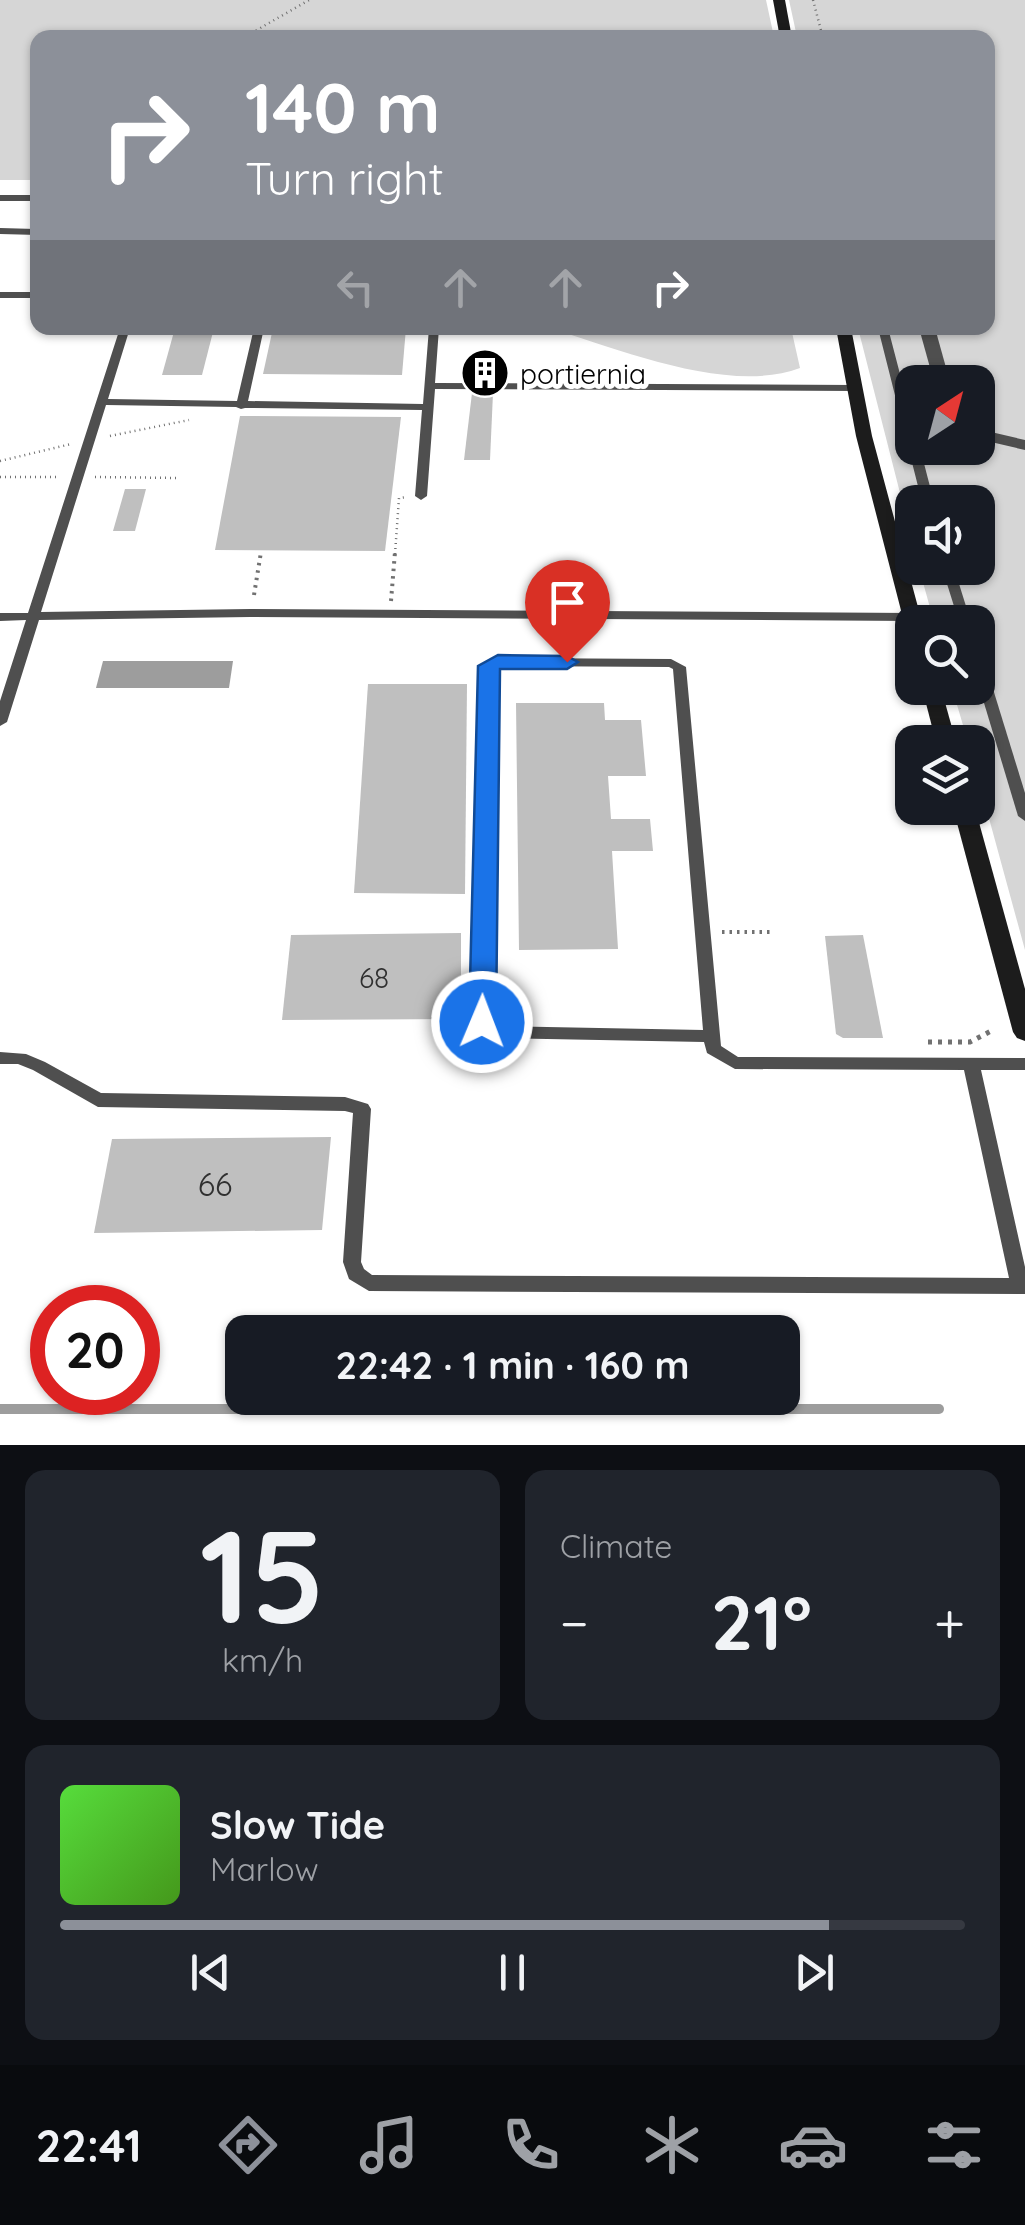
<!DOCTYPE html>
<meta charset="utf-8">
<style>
:root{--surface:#171b24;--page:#20242c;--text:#f1f3f6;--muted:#9ea1a6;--line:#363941;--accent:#8c9099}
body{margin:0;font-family:Quicksand,sans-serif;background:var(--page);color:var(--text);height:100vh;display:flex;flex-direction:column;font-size:38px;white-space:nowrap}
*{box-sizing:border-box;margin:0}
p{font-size:32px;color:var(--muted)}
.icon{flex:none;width:55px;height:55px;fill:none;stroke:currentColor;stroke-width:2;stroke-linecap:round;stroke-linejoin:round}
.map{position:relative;height:1445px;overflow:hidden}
.side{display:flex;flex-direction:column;gap:25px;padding:25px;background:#0d0f14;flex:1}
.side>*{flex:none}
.hud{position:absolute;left:30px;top:30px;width:965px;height:305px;border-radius:20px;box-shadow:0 2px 8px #0004;background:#8c9099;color:#fff;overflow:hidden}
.needle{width:65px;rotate:36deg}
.fabs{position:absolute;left:895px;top:365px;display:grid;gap:20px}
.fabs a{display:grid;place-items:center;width:100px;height:100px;border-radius:20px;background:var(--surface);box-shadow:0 2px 8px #0004;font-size:50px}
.speed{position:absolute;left:30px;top:1285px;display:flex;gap:20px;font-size:50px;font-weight:700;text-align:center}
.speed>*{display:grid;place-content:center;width:130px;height:130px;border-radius:50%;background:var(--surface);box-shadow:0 2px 8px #0004;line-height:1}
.speed .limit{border:15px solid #d22;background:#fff;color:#111}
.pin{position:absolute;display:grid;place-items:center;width:85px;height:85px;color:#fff;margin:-102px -42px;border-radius:50% 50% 50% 0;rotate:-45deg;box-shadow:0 0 10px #0007}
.pin .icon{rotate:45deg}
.me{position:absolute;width:110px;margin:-55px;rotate:1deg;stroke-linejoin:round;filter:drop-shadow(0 0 8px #0008)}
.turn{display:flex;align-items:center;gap:35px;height:210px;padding:0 50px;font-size:45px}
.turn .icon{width:130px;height:130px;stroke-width:2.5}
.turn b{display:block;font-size:70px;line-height:85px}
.lanes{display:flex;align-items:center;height:95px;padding:0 50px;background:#0003;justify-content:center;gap:50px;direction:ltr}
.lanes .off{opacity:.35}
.big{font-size:75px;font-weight:800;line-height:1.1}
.side .tile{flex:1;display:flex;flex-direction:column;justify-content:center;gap:15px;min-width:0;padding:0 35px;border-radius:20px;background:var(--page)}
.side .dial{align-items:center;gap:0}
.dial b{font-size:130px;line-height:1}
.song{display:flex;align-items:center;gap:30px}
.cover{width:120px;height:120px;border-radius:15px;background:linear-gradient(135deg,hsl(110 70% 55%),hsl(100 70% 35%))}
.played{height:10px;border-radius:5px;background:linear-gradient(90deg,var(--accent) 85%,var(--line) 85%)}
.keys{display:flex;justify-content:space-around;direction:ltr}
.heat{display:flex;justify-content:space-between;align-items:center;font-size:55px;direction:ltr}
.side .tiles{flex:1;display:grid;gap:25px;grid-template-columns:1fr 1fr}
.tile:last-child{grid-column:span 2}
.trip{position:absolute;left:225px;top:1315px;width:575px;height:100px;border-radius:20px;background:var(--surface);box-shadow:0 2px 8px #0004;font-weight:800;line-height:100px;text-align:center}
.tabs{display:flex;height:160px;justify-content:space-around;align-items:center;background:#090b0e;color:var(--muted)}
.tabs .icon{width:70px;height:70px}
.tabs .current{color:var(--accent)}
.tabs b{font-size:45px;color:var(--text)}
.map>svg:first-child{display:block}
.green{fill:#d6d6d6;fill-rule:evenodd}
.water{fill:#9d9d9d}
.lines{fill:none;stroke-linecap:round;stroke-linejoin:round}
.stream{stroke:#9d9d9d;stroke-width:10}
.building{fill:#bfbfbf}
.path-far2{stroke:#717171;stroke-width:2.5;stroke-dasharray:1 4;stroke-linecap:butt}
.path-far1{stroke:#717171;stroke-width:4;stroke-dasharray:2.5 5;stroke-linecap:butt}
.path{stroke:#717171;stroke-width:5;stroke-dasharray:4 6;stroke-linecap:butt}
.lane{fill:#4f4f4f;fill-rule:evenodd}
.street{fill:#4f4f4f;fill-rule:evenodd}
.secondary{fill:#1c1c1c;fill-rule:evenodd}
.route{fill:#1a73e8;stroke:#114b97;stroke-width:2.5}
.labels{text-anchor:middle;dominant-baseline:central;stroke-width:10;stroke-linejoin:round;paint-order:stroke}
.far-poi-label{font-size:28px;fill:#000;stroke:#fff;text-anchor:start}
.number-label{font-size:28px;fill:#303030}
.near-number-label{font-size:32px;fill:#303030}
</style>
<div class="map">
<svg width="1025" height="1445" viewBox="0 0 1025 1445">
<rect width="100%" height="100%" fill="#fff"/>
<g class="green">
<path d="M 0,0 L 766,0 L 774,37 L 38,38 L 37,180 L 0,180 Z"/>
<path d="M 789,0 L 1025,0 L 1025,950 L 978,778 L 978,742 L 968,742 L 952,688 L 978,688 L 978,622 L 934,622 L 919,568 L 978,568 L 978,502 L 912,502 L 912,540 L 858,328 L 988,328 L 988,38 L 797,37 ZM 912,382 L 978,382 L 978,448 L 912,448 Z"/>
<path d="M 549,328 L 791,328 L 800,368 C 729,395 619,349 549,328 Z"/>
</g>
<path class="water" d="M 103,661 L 233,661 L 229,688 L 96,688 Z"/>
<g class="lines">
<path class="stream" d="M 0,1409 L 939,1409"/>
</g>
<g class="building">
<path d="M 175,328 L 214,328 L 202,375 L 162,375 Z"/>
<path d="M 273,328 L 406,328 L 402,375 L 263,374 Z"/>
<path d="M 472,393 L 493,393 L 490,460 L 464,460 Z"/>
<path d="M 240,416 L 401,417 L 385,551 L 215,550 Z"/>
<path d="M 125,489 L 146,489 L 135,531 L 113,531 Z"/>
<path d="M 368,684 L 467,684 L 465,894 L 354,893 Z"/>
<path d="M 516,703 L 604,703 L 605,720 L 641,720 L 646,776 L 608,776 L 611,819 L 650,819 L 653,851 L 612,851 L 618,949 L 519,950 Z"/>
<path d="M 461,933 L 461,1019 L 282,1020 L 291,935 Z"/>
<path d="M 863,935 L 883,1038 L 843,1038 L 836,1034 L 825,936 Z"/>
<path d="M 331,1137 L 322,1230 L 94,1233 L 112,1139 Z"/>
</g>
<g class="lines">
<g class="path-far2">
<path d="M 813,0 L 823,38"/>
<path d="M 243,38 L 309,0"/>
<path d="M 110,436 L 189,420"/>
<path d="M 0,461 L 71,444"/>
<path d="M 0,477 L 60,477"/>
<path d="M 95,477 L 180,478"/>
<path d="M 395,554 L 399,498 L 407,497"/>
</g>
<g class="path-far1">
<path d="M 254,595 L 261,552"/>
<path d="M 391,601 L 395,552"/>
<path d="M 722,932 L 773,932"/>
</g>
<path class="path" d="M 928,1042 L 970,1042 L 993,1030"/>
<g class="lane">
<rect x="0" y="195" width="38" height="6"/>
<path d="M 0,228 L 36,229 L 38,235 L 0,234 Z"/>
<rect x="0" y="292" width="38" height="6"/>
<path d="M 120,328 L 130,328 L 108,399 L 237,401 L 254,328 L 264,328 L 248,401 L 423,404 L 429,328 L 439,328 L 435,383 L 855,385 L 860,388 L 855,391 L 435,389 L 427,496 L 421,500 L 415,496 L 422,410 L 245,408 L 241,409 L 236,407 L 106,405 L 41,612 L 250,609 L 912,613 L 918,617 L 912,621 L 250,617 L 39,620 L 7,722 L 0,726 L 0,701 L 26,620 L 0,621 L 0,613 L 28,613 Z"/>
<path d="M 878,328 L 888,328 L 912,420 L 912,448 L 920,448 L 934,502 L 922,502 Z"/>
<path d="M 942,568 L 954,568 L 971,622 L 959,622 Z"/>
<path d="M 498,658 L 671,659 L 686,667 L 721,1046 L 738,1057 L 1025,1058 L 1025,1070 L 981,1070 L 1025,1267 L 1025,1294 L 369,1291 L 349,1279 L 343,1262 L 353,1113 L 345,1111 L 98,1107 L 33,1070 L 18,1064 L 0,1064 L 0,1052 L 26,1054 L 45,1062 L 101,1093 L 345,1097 L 368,1104 L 371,1109 L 361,1262 L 364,1269 L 372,1275 L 1009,1278 L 964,1070 L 735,1069 L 707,1053 L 704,1042 L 491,1038 C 483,1036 478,1029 474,1022 L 482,666 ZM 500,666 L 669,667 L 673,669 L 703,1030 L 495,1026 L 490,1020 L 496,668 Z"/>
<path d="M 978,659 L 985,663 L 1025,793 L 1025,821 L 1018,816 L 978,683 Z"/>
</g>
<g class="street">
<path d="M 919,328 L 935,328 L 950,382 L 934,382 Z"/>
<path d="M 978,429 L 1025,440 L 1025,450 L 978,439 Z"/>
</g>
<g class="secondary">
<path d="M 773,0 L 785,0 L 792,38 L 780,38 Z"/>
<path d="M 836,328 L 851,328 L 872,436 L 922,622 L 912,622 L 912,628 L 904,622 L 856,436 Z"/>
<path d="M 922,688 L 941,688 L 956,742 L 936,742 Z"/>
<path d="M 953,808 L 975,808 L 1025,989 L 1025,1041 L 1017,1038 L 1013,1032 Z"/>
</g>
</g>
<path class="route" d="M 498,655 L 567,656 L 578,662 L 567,669 L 500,669 L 496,1022 L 482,1032 L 469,1022 L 478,666 Z"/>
<defs>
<g id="building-disc" transform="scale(2.5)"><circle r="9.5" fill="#000" stroke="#fff"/><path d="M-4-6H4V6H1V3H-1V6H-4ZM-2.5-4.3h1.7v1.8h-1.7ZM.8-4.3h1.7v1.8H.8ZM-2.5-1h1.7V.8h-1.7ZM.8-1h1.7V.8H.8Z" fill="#fff"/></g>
</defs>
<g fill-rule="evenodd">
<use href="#building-disc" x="485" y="373"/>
</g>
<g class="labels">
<g class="far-poi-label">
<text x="520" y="373">portiernia</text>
</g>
<g class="number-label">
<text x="374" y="977">68</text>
</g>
<g class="near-number-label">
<text x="215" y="1184">66</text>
</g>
</g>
</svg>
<div class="fabs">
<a><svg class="needle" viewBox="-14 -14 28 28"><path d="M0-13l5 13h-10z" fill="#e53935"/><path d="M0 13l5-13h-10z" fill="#9ea1a6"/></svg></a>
<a><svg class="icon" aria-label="sound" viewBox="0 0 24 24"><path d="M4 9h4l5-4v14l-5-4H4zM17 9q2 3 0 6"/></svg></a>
<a><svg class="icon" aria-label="search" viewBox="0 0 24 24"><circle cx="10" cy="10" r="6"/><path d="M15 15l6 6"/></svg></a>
<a><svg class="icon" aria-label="layers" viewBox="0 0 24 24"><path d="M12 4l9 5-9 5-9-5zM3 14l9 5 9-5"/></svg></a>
</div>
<div class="speed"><div class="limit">20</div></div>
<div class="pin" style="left:567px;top:662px;background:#d93025"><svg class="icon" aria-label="arrive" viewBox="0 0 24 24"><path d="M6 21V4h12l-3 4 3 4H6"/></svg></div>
<svg class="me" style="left:482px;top:1022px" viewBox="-20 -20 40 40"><circle r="17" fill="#1a73e8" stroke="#fff" stroke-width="3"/><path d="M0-11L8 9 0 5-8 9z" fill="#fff"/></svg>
<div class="trip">22:42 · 1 min · 160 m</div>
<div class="hud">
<div class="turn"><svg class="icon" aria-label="right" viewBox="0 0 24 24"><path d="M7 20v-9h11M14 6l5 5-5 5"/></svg><div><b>140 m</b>Turn right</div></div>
<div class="lanes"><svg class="icon off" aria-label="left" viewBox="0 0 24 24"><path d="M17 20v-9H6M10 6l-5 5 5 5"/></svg><svg class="icon off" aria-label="ahead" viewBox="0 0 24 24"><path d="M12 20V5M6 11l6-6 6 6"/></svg><svg class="icon off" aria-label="ahead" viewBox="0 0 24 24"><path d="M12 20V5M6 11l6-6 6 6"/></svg><svg class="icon" aria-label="right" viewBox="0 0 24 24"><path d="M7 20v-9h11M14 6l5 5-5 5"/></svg></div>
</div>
</div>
<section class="side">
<div class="tiles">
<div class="tile dial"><b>15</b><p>km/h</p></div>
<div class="tile"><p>Climate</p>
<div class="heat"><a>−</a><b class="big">21°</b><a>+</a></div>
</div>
<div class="tile">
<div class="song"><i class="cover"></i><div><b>Slow Tide</b><p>Marlow</p></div></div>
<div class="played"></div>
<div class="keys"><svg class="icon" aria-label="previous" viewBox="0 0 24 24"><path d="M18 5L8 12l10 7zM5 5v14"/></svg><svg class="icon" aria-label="pause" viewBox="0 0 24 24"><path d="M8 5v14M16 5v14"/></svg><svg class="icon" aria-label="next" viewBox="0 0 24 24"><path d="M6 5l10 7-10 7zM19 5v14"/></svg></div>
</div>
</div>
</section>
<nav class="tabs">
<b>22:41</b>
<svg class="icon current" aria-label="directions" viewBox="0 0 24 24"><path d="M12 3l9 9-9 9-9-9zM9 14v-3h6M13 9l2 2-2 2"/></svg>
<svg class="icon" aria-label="music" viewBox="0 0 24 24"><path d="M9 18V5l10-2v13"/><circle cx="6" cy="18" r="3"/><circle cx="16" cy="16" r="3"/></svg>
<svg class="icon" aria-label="phone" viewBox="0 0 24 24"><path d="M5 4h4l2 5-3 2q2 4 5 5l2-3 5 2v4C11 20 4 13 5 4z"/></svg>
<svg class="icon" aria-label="climate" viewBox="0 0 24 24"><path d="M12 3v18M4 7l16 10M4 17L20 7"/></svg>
<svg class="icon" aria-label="car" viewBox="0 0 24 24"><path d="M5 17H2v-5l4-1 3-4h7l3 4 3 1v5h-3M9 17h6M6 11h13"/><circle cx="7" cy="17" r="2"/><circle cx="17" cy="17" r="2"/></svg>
<svg class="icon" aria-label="filters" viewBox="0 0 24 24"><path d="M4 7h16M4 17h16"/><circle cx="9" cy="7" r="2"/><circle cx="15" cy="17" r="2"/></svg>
</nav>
